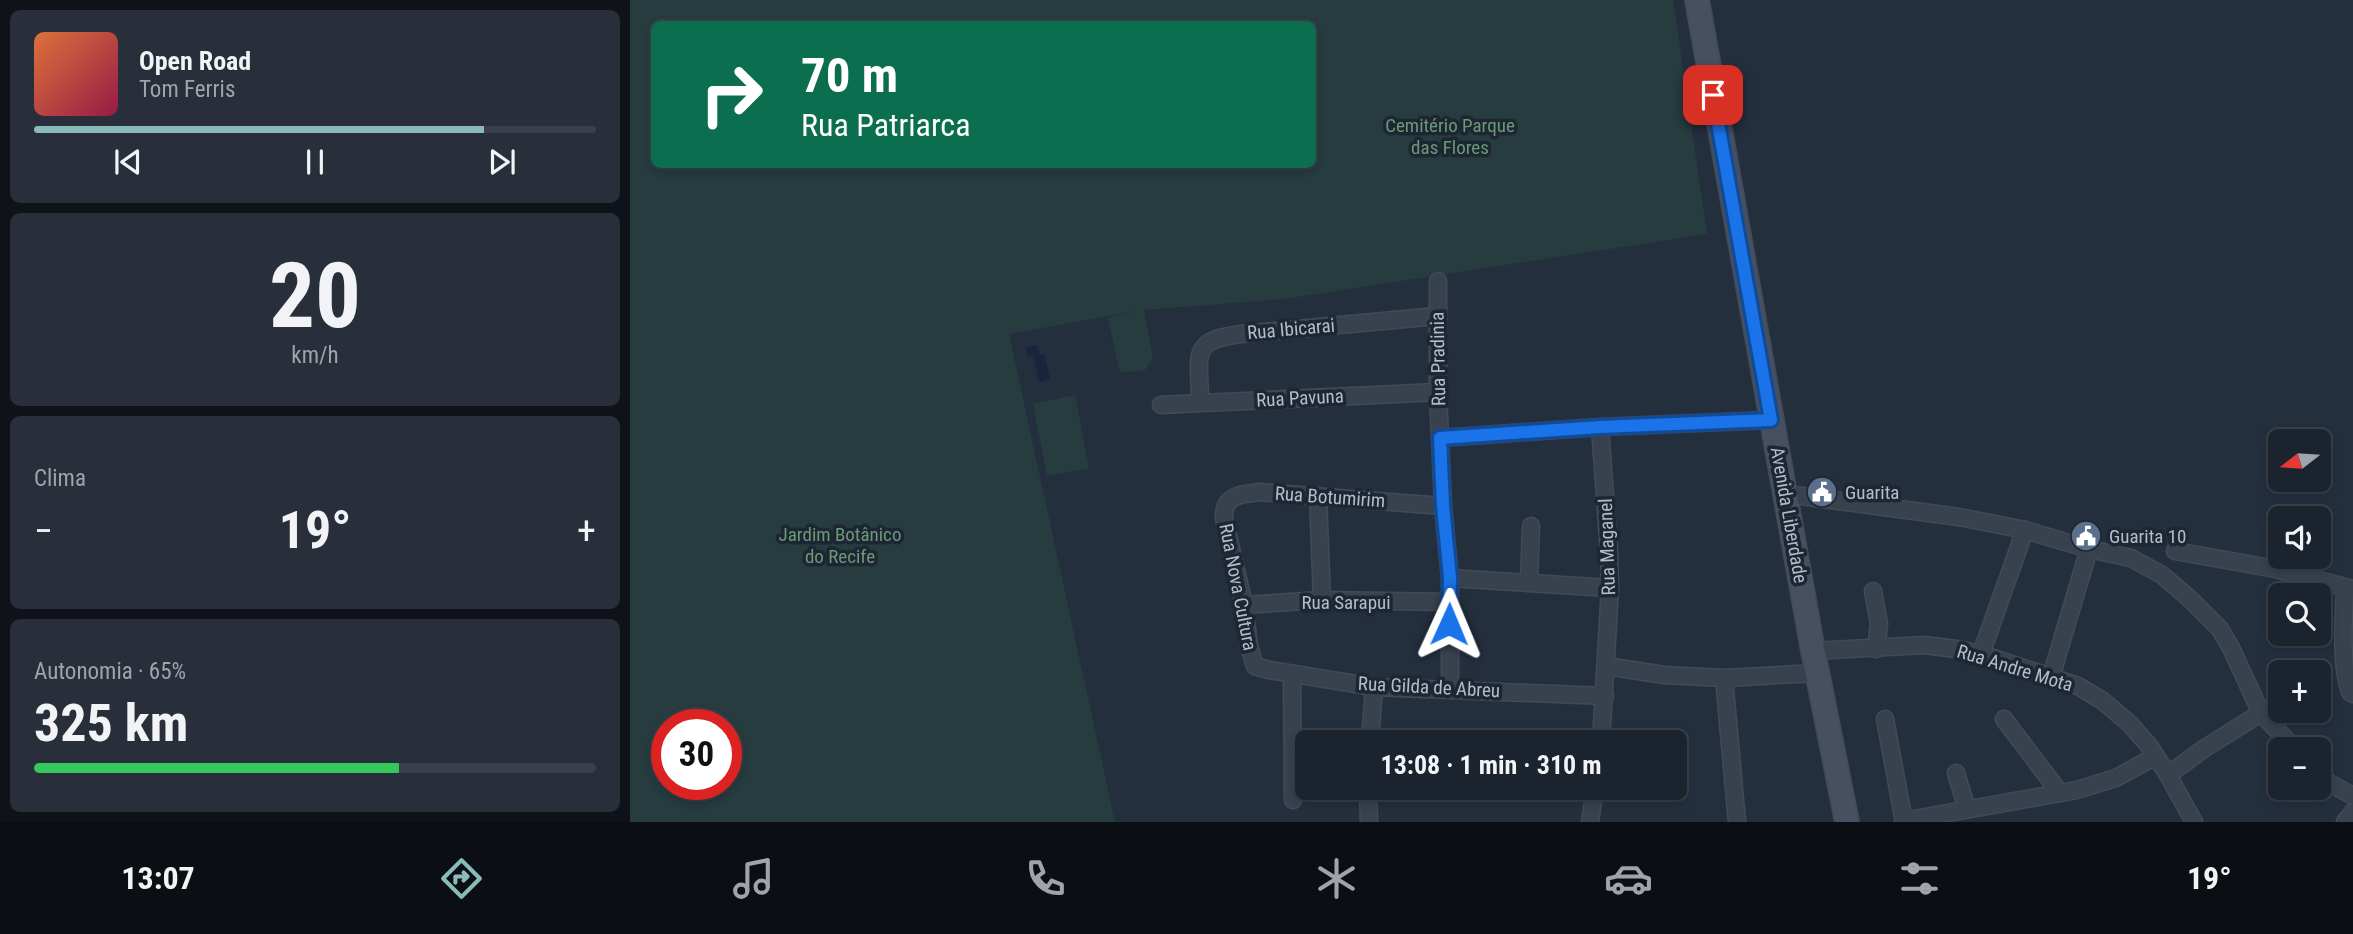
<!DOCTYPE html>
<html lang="pt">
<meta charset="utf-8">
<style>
:root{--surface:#1b232e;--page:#282f3a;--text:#f1f3f6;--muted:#a0a4aa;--line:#39404a;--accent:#8bbbb9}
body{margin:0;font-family:"Roboto Condensed",sans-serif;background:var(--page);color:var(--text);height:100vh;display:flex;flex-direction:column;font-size:26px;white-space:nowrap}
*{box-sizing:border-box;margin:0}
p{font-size:23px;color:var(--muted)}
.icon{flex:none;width:38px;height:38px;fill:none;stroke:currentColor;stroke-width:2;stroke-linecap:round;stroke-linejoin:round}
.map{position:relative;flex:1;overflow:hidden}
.side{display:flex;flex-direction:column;gap:10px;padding:10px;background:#0f1319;width:630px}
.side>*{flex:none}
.hud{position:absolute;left:21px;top:21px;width:665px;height:147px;border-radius:10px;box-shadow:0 4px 10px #0003,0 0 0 2px var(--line);background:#0b6e4f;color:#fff;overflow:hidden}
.needle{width:46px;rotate:253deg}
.controls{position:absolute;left:1638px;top:429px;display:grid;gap:14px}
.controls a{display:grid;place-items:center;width:63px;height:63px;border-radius:10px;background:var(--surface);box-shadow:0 4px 10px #0003,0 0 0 2px var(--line);font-size:35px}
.speed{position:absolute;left:21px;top:709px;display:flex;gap:14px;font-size:35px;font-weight:700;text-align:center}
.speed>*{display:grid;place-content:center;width:91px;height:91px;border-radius:50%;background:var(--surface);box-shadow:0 4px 10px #0003,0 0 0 2px var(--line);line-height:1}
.speed .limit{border:10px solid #d22;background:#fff;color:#111}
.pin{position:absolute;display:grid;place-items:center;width:60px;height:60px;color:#fff;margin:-30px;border-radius:14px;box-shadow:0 4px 10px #0006}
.me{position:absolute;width:77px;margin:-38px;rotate:1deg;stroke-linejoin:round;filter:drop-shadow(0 0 5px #0008)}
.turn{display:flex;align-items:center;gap:24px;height:147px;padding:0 35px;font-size:32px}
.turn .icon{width:91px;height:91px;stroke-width:2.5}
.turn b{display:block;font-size:49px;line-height:60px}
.big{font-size:52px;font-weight:700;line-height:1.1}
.side .tile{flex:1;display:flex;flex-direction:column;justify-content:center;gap:10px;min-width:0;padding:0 24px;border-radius:10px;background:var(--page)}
.side .dial{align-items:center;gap:0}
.dial b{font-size:91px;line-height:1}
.song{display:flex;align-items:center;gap:21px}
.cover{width:84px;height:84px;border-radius:10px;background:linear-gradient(135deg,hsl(20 70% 55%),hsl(340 70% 35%))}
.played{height:7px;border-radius:4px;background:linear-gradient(90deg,var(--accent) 80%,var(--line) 80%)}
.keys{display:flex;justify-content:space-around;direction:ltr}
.heat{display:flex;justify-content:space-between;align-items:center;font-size:38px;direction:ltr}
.charge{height:10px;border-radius:5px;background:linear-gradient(90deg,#34c759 65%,var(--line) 0)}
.trip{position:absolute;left:665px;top:730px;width:392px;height:70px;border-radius:10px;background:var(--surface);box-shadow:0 4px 10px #0003,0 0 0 2px var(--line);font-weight:700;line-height:70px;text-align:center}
.tab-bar{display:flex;height:112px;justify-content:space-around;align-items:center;background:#0b0e12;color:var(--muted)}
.tab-bar .icon{width:49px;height:49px}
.tab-bar .active{color:var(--accent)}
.tab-bar b{font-size:32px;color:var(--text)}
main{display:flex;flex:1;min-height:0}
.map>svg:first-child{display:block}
.green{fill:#263c3f;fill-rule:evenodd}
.water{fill:#17263c}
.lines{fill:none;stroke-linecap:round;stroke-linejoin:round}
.street-casing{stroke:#414a57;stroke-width:19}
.secondary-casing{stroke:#414a57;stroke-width:26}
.street{stroke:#38414e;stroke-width:16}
.secondary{stroke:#465061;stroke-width:23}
.route-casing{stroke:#114b97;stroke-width:18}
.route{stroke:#1a73e8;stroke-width:12}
.labels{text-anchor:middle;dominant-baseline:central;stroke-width:7;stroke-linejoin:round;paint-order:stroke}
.park-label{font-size:19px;fill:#6b9a76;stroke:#1d2633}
.street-label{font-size:19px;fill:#b4bcc9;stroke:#1d2633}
.poi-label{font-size:19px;fill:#b4bcc9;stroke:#1d2633;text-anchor:start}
</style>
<main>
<section class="side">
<div class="tile">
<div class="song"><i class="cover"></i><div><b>Open Road</b><p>Tom Ferris</p></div></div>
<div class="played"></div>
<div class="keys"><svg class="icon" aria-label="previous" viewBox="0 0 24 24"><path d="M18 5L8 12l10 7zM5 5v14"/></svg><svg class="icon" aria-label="pause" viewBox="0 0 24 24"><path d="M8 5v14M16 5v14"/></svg><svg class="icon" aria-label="next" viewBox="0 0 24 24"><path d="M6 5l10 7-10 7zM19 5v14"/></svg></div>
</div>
<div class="tile dial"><b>20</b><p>km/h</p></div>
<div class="tile"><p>Clima</p>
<div class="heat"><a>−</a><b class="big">19°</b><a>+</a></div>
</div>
<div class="tile"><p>Autonomia · 65%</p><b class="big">325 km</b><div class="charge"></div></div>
</section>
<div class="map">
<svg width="1723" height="822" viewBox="0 0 1723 822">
<rect width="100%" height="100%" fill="#242f3e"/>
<g class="green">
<path d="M 0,0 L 1043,0 L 1077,234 L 654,299 L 514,310 L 523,358 L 515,370 L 490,373 L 478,318 L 506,311 L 379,334 L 485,822 L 0,822 ZM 24,24 L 682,24 L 682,164 L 24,164 ZM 37,724 L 96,724 L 96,784 L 37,784 Z"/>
<path d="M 445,395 L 459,468 L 417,476 L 403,404 Z"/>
</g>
<path class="water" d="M 407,345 L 410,355 L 414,354 L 420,379 L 409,382 L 403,356 L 398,356 L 395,348 Z"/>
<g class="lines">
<g class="street-casing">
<g id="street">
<path d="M 808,281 L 808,392 L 813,506 L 820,578 L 820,689"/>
<path d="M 570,402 C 570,356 558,340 612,334 L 807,316"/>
<path d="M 531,405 L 808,392"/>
<path d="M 970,427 L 979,552 L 980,588 L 971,742"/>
<path d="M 810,438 L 970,427 L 1141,420"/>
<path d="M 1156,494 L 1329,517 L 1395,530 L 1459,549 L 1501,558 L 1532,575 L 1559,598 L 1590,629 L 1601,648 L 1631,713 L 1665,749"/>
<path d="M 688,496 L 692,600"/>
<path d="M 813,506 L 630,492 C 611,494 593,495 594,518 L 614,605 L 619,646 L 625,666 L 639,670 L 744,687 L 975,696"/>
<path d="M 1545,551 L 1646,569 L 1723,589"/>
<path d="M 820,578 L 980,588"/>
<path d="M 899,582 L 901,526"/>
<path d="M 1715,588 C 1714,617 1710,665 1720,692 L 1723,694"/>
<path d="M 1243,591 L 1249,624 L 1246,649"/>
<path d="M 614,605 L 692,600 L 819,602"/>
<path d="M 1183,651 L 1294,645 L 1326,649 L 1351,654 L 1448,686 L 1473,701 L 1500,724 L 1520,747 L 1538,775 L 1564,822"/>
<path d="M 1351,654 L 1395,530"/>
<path d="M 976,666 L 1034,675 L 1094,678 L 1187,673"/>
<path d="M 662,674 L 663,800"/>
<path d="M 1421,677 L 1459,549"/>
<path d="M 1094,678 L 1107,822"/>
<path d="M 1255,719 L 1274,822"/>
<path d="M 1374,719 L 1430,793"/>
<path d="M 740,742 L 744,687"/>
<path d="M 1326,773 L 1337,809"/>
<path d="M 1689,773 L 1699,783 L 1723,796"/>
<path d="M 1538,775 L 1575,748 L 1631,713"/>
<path d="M 738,788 L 739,822"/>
<path d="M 1273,821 L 1447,790 L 1486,778 L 1526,756"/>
<path d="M 960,822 L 965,788"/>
<path d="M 1715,822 L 1723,812"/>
</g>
</g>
<g class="secondary-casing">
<path id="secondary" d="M 1067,0 L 1183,651 L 1217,822"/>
</g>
<use href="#street" class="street"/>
<use href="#secondary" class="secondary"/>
</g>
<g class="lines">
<g class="route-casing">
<path id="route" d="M 819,624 L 820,578 L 813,506 L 810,438 L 970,427 L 1141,420 L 1083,95"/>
</g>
<use href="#route" class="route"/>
</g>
<defs>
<g id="civic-disc" transform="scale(1.575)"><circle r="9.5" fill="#5c6f8a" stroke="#1d2633"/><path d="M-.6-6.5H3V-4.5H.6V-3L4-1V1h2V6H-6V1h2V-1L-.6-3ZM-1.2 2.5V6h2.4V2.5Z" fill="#fff"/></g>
</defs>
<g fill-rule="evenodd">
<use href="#civic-disc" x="1192" y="492"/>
<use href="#civic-disc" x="1456" y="536"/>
</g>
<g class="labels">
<g class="park-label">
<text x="820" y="125">Cemitério Parque<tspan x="820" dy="22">das Flores</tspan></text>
<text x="210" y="534">Jardim Botânico<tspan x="210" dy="22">do Recife</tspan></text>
</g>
<g class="street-label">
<text transform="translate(661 329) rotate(-5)">Rua Ibicarai</text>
<text transform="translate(808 359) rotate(-91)">Rua Pradinia</text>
<text transform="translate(670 398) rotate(-3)">Rua Pavuna</text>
<text transform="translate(700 497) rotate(4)">Rua Botumirim</text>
<text transform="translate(1159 515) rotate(80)">Avenida Liberdade</text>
<text transform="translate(977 547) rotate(-92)">Rua Maganel</text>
<text transform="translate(608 587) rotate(79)">Rua Nova Cultura</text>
<text x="716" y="602">Rua Sarapui</text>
<text transform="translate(1385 668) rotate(17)">Rua Andre Mota</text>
<text transform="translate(799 687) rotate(3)">Rua Gilda de Abreu</text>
</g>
<g class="poi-label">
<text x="1215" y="492">Guarita</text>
<text x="1479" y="536">Guarita 10</text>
</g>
</g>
</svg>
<div class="controls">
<a><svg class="needle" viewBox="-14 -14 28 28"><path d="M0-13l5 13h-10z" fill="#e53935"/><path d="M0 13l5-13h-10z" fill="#a0a4aa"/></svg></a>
<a><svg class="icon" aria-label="sound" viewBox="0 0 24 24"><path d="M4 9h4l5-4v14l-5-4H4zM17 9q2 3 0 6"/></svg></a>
<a><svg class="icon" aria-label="search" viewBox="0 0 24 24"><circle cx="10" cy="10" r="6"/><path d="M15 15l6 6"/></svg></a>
<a>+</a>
<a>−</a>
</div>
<div class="speed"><div class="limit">30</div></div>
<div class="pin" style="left:1083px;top:95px;background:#d93025"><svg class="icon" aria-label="arrive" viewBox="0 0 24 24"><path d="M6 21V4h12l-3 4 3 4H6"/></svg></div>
<svg class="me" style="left:819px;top:624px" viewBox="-20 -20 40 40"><path d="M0-17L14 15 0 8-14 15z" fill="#1a73e8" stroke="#fff" stroke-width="4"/></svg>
<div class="trip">13:08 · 1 min · 310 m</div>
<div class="hud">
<div class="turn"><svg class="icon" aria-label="right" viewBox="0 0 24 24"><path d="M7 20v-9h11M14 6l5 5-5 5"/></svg><div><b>70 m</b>Rua Patriarca</div></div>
</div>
</div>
</main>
<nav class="tab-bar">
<b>13:07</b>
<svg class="icon active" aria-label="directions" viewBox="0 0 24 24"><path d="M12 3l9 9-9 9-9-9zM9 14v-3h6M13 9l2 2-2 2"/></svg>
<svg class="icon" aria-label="music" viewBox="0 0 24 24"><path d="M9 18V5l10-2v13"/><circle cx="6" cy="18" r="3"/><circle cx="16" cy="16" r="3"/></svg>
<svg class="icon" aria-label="phone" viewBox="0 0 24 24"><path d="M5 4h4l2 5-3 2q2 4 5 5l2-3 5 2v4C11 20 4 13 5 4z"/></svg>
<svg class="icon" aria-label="climate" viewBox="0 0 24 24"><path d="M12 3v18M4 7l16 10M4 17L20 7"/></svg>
<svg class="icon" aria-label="car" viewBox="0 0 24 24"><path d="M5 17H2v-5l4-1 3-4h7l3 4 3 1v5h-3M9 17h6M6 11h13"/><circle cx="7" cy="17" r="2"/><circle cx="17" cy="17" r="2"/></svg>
<svg class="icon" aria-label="filters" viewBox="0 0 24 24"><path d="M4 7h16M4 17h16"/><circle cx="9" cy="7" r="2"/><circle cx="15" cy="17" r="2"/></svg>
<b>19°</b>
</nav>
